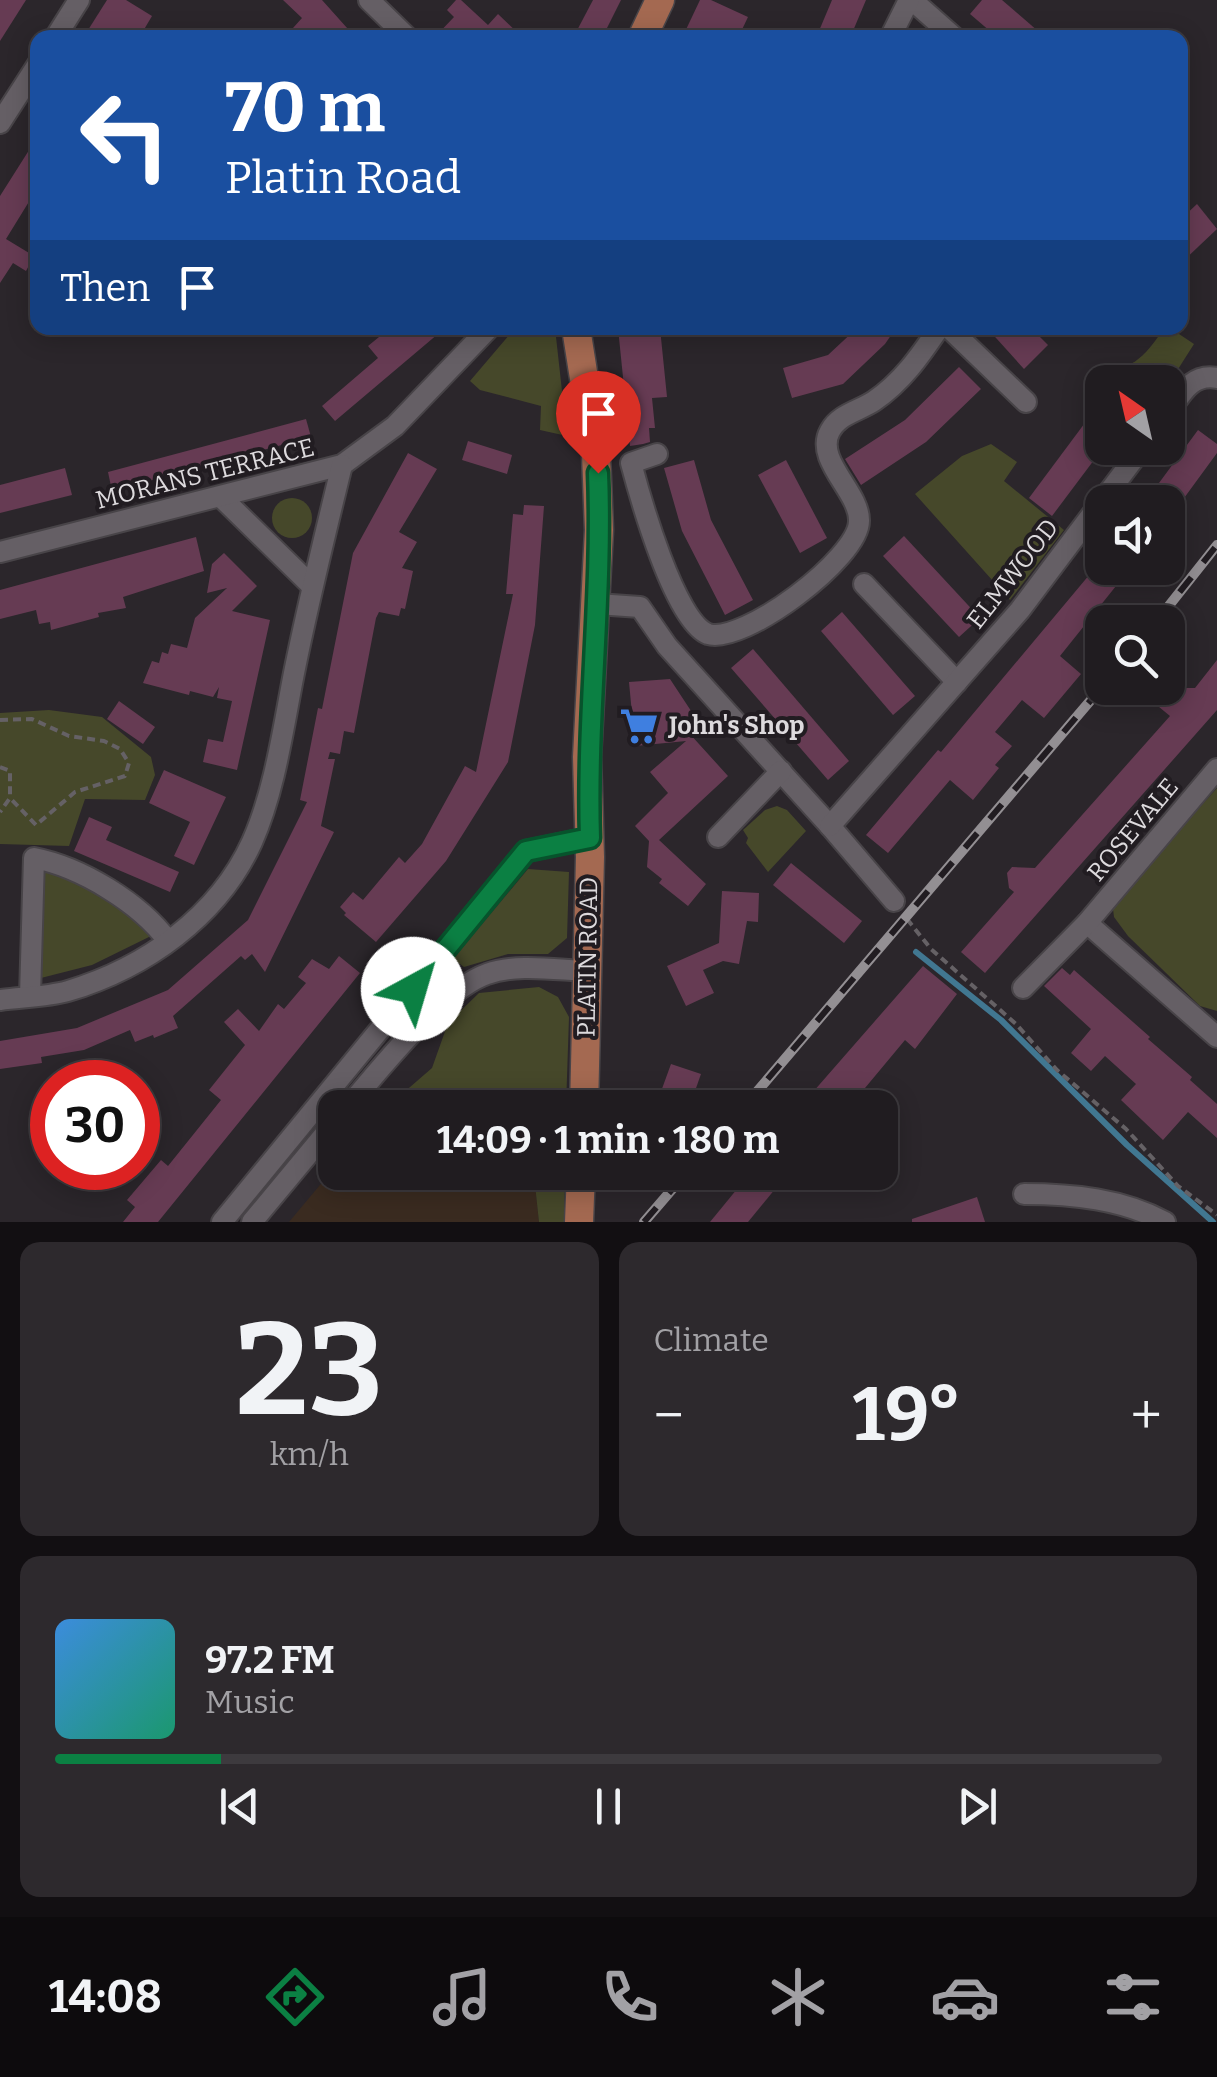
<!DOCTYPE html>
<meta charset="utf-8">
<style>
:root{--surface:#201c20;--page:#2d292d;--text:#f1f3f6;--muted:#a2a1a5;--line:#3d3a3e;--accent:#0b8043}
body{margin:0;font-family:Bitter,serif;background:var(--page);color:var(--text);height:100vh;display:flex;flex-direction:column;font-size:38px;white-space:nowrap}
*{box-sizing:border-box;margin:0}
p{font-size:32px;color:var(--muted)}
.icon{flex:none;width:55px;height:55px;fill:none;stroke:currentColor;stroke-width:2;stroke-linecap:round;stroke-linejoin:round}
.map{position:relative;height:1222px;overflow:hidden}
.side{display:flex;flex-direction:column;gap:20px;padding:20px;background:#120f12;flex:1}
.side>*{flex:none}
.hud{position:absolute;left:30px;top:30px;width:1158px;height:305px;border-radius:20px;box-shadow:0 5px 25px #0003,0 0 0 2px var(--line);background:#1a4fa0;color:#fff;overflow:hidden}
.needle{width:65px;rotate:326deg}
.fabs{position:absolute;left:1085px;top:365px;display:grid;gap:20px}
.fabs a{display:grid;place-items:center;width:100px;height:100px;border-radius:20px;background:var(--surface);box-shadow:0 5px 25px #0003,0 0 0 2px var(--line);font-size:50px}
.speed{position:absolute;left:30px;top:1060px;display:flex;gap:20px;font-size:50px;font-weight:700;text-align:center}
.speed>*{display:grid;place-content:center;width:130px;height:130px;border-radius:50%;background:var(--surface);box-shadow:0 5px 25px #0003,0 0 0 2px var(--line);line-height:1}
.speed .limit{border:15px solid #d22;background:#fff;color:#111}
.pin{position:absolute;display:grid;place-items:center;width:85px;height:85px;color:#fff;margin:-102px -42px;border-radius:50% 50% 50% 0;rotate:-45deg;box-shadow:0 0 10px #0007}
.pin .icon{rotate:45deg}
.me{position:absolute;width:110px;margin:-55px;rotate:39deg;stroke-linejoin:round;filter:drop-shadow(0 0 8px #0008)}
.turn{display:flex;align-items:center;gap:35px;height:210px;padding:0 30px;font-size:45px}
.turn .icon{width:130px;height:130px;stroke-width:2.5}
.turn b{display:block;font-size:70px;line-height:85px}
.then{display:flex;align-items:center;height:95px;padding:0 30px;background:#0003;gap:20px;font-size:38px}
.big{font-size:75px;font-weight:700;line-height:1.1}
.side .tile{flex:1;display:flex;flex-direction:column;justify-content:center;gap:15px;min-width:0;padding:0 35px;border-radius:20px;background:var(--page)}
.side .dial{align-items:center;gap:0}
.dial b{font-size:130px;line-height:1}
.song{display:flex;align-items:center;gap:30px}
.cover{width:120px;height:120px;border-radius:15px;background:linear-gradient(135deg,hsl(210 70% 55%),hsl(160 70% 35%))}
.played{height:10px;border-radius:5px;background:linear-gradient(90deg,var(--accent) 15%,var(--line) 15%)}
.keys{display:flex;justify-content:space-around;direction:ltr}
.heat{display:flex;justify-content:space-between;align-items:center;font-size:55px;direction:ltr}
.side .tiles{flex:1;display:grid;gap:20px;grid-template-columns:1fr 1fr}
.tile:last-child{grid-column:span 2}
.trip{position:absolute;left:318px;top:1090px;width:580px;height:100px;border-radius:20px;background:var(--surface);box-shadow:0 5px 25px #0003,0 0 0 2px var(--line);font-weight:700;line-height:100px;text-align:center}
.tabs{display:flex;height:160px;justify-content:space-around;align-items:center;background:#0d0b0d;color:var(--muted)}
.tabs .icon{width:70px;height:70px}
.tabs .on{color:var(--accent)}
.tabs b{font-size:45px;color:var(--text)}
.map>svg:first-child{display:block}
.industrial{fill:#3a2b20}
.green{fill:#46482a}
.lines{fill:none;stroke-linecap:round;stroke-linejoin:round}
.stream{stroke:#417791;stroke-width:6}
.building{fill:#663b53}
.minor-casing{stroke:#484448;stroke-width:24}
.major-casing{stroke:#484448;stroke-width:31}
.path{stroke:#656165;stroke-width:4;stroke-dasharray:8 5;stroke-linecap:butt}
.minor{stroke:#655f65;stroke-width:20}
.major{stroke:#a46951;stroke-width:28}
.rail-casing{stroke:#938f93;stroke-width:10}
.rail{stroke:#211c21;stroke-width:6;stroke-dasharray:19;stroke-linecap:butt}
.route-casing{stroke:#07532c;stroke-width:25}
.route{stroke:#0b8043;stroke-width:18}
.labels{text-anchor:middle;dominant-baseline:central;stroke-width:8;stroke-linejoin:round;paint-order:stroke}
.street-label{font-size:25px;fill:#dddadd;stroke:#211c21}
.poi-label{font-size:25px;font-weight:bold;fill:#dddadd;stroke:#211c21;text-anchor:start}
</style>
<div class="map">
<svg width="1217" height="1222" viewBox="0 0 1217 1222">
<rect width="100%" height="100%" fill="#2b262b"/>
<path class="industrial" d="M 335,1167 L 335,1172 L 506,1173 L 535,1185 L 539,1222 L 289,1222 Z"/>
<g class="green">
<path d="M 515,328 L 555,328 L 567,436 L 540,430 L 541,406 L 480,390 L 470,381 Z"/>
<path d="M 1164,328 L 1170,328 L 1194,344 L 1168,385 L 1168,382 L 1106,382 L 1092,373 C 1132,370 1143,360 1164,328 Z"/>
<path d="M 991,444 L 1017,462 L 1004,481 L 1064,530 L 1010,600 L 915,494 L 962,456 Z"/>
<circle cx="292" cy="518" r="20"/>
<path d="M 49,710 L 102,717 L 151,757 L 155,775 L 145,800 L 85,799 L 69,846 L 0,844 L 0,713 Z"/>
<path d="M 1217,788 L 1217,1011 L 1200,1006 L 1128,936 L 1114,917 L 1113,909 L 1121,895 Z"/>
<path d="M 777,806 L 787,810 L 806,831 L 768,872 L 746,843 L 748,838 L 743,830 L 765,810 Z"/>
<path d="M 47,867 L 68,872 L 148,924 L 151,936 L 92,965 L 37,979 L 38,878 Z"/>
<path d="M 528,869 L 569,872 L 567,938 L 548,954 L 508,954 L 464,967 L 453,959 Z"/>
<path d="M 539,987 L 558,997 L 569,1017 L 566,1107 L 387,1107 L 432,1068 L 448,1023 L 479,993 Z"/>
<path d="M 506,1173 L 565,1173 L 564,1222 L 539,1222 L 535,1185 Z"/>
</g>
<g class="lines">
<path class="stream" d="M 916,952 L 1001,1020 L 1127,1145 L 1213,1222"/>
</g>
<g class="building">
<path d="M 0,0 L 26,0 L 0,41 Z"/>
<path d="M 107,0 L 126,0 L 152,16 L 139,38 L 83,38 Z"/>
<path d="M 283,0 L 322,0 L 356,38 L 284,38 L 302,18 Z"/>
<path d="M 456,0 L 461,0 L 488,25 L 498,14 L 523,38 L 434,38 L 454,17 L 447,10 Z"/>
<path d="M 593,0 L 621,0 L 602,38 L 573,38 Z"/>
<path d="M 700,0 L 711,0 L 748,17 L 738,38 L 682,38 Z"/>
<path d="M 832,0 L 866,0 L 850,38 L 816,38 Z"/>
<path d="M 982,0 L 1002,0 L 1046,38 L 998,38 L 970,14 Z"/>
<path d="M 38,136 L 38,187 L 6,239 L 34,256 L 26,271 L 13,263 L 0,283 L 0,196 Z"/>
<path d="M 1197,204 L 1217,229 L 1180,264 L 1180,220 Z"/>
<path d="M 390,328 L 445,328 L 335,421 L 322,406 L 378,358 L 368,346 Z"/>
<path d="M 618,328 L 660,328 L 667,397 L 652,398 L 655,428 L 649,428 L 650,442 L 643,444 L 630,446 Z"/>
<path d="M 857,328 L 896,328 L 885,344 L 843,384 L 792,398 L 783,368 L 828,355 Z"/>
<path d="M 987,328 L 1031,328 L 1048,345 L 1024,369 Z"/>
<path d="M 959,367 L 981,389 L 926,442 L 861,485 L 845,459 L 905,420 Z"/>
<path d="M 1102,400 L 1103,448 L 1052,516 L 1029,498 Z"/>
<path d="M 306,419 L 311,437 L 112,491 L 108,472 Z"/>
<path d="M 1198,430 L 1217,444 L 1217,453 L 1168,520 L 1168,502 L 1145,502 Z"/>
<path d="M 468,441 L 512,455 L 507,474 L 462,460 Z"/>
<path d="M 408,453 L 437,469 L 399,532 L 417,542 L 402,568 L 413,571 L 405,609 L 401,608 L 399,616 L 379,612 L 376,618 L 354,733 L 344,731 L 340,754 L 330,752 L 328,759 L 335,759 L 321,826 L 334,832 L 265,972 L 252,954 L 245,960 L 241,956 L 173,1016 L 178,1028 L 154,1038 L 153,1035 L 135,1042 L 130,1030 L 84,1050 L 41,1057 L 42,1063 L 0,1069 L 0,1041 L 77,1028 L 168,990 L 248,920 L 307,802 L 300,800 L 318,708 L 322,709 L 353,553 Z"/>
<path d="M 694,460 L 711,520 L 753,600 L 725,615 L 682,531 L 664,468 Z"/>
<path d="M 786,460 L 827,538 L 800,553 L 758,475 Z"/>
<path d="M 65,468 L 72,495 L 0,513 L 0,485 Z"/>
<path d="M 524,505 L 544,506 L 535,625 L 508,762 L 446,861 L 376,942 L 344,915 L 346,913 L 340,907 L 353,892 L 363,900 L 399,857 L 405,863 L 422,844 L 465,766 L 476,772 L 513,594 L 506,594 L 513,514 L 523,515 Z"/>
<path d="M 904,536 L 980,618 L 959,637 L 883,556 Z"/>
<path d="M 196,537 L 204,571 L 123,597 L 126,608 L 98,613 L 99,617 L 51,630 L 50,622 L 39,624 L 36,610 L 0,619 L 0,590 Z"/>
<path d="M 224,553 L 257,586 L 232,611 L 270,620 L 237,770 L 203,762 L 208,739 L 223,742 L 232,701 L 217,698 L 219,687 L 213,697 L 190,691 L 189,695 L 143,683 L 152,661 L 159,663 L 162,652 L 168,654 L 171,644 L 187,648 L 195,618 L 227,588 L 207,593 L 212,564 Z"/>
<path d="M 1095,568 L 1114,568 L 1124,576 L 1060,656 L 1081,674 L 1044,718 L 1022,700 L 995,732 L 1012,746 L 995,765 L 999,768 L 973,800 L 950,780 L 888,853 L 866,835 L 938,750 L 941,752 Z"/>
<path d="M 842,612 L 915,696 L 893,715 L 821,631 Z"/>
<path d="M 753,649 L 849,761 L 828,780 L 731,668 Z"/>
<path d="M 1217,660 L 1217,710 L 985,973 L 961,952 L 1014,892 L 1009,888 L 1007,873 L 1012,867 L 1035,868 L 1170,716 L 1136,688 L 1195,688 Z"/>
<path d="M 670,679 L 699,723 L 689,733 L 728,776 L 659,840 L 706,884 L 688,906 L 659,883 L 662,879 L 647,867 L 649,841 L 635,826 L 668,793 L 650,772 L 686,741 L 635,746 L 629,682 Z"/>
<path d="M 119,701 L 155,727 L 143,744 L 107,719 Z"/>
<path d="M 164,770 L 226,797 L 194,865 L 174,856 L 190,822 L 149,803 Z"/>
<path d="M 89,817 L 112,827 L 106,840 L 179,872 L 170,892 L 74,851 Z"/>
<path d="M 791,863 L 862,921 L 844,943 L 773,885 Z"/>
<path d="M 722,891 L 759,893 L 758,922 L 747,921 L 739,964 L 723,961 L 703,970 L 714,993 L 686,1006 L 667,966 L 719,943 Z"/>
<path d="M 339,956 L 360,973 L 214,1153 L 158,1222 L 123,1222 L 135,1207 L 127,1200 L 161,1160 L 168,1166 L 221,1100 L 209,1090 L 245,1045 L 224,1022 L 238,1009 L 259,1031 L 278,1004 L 284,1009 L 306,983 L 298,977 L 312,959 L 329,969 Z"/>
<path d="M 923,966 L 957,994 L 915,1049 L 905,1040 L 865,1088 L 873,1095 L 862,1108 L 799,1108 Z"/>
<path d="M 1062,968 L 1070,975 L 1074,970 L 1150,1037 L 1148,1039 L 1192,1077 L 1190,1080 L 1217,1104 L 1217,1138 L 1188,1112 L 1163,1140 L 1121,1100 L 1136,1084 L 1105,1056 L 1091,1071 L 1071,1053 L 1091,1029 L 1044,986 Z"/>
<path d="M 671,1064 L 701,1074 L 689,1108 L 655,1108 Z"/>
<path d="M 751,1172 L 789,1172 L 748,1222 L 710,1222 Z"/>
<path d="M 977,1197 L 985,1222 L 912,1222 L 912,1219 Z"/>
</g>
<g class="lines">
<g class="minor-casing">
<g id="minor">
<path d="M 369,0 L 408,38"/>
<path d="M 912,0 L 955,38"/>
<path d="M 55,38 L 79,0"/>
<path d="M 890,38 L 909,0"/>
<path d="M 0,123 L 38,64"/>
<path d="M 949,328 L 1026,402"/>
<path d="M 1168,413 C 1181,395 1191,373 1217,378"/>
<path d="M 657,454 L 631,463 C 640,497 675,622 708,634 C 743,645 859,558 859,521 C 860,492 814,460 830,431 C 839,414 859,411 874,401 C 902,382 920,356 939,328"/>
<path d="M 221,497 L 312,586"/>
<path d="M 0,552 L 342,465 L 395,426 L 489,328"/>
<path d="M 864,584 L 957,682"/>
<path d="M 597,604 L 640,607 L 667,646 L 830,826 L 894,901"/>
<path d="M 830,826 L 1020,610 L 1142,448"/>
<path d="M 718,837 L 781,771"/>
<path d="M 1087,923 L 1217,1037"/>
<path d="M 1023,988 L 1087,923 L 1217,769"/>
<path d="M 30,996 L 34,858 C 81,867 140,903 168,941"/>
<path d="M 0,1000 C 22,997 47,997 68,991 C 145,968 218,917 252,842 C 275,790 283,729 294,673 C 308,603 325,534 342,465"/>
<path d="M 347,1108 C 378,1071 443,989 487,974 C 517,963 557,970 588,971"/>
<path d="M 1024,1194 C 1073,1194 1122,1199 1165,1222"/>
<path d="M 222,1222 L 526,851 L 589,838"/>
<path d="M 252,1222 L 335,1122"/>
</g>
</g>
<g class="major-casing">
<g id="major">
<path d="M 642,38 L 660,0"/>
<path d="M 576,328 L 596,454 L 599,530 L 587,757 L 590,857 L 584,1108"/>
<path d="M 579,1222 L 581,1172"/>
</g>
</g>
<g class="path">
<path d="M 0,720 L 32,719 L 69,736 L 104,741 L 120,749 L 129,763 L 125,776 L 75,792 L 36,825 L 10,798 L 0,812"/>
<path d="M 0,767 L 10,771 L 10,798"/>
<path d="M 907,919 L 931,949 L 1016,1024 L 1057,1070 L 1126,1129 L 1178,1186 L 1217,1215"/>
</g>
<use href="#minor" class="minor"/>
<use href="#major" class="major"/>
<g class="rail-casing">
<g id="rail">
<path d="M 1156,622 L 1217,545"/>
<path d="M 743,1108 L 1102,687"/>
<path d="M 644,1222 L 687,1172"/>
</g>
</g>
<use href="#rail" class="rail"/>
</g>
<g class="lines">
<g class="route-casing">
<path id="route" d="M 413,989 L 526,851 L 590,838 C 586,716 603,595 598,473"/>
</g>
<use href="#route" class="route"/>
</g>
<defs>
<g id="supermarket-bare" transform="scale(3)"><path d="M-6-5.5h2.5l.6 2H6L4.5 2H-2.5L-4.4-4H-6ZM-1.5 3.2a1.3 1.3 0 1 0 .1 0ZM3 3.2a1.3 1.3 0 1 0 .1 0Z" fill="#3f7fe0" stroke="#211c21" stroke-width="2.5" paint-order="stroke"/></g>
</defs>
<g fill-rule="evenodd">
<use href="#supermarket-bare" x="639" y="726"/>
</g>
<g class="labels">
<g class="street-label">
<text transform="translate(205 474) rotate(-14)">MORANS TERRACE</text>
<text transform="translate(1013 574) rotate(-52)">ELMWOOD</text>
<text transform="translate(1133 830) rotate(-50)">ROSEVALE</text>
<text transform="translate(588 957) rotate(-89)">PLATIN ROAD</text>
</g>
<g class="poi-label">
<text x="669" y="726">John's Shop</text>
</g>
</g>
</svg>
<div class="fabs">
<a><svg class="needle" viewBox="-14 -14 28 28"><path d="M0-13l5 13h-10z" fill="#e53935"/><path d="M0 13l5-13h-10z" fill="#a2a1a5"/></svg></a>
<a><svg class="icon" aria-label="sound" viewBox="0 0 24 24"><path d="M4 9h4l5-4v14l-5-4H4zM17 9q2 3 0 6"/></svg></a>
<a><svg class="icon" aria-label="search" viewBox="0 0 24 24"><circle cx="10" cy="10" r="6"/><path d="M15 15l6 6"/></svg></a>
</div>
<div class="speed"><div class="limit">30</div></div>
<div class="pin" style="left:598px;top:473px;background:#d93025"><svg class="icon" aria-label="arrive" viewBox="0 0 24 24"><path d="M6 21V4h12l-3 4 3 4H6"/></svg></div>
<svg class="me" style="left:413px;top:989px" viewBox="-20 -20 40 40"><circle r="19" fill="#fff"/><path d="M0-13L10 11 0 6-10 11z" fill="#0b8043"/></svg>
<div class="trip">14:09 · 1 min · 180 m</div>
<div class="hud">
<div class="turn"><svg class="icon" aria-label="left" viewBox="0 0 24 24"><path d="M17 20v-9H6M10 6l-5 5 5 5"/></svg><div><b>70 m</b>Platin Road</div></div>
<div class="then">Then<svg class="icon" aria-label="arrive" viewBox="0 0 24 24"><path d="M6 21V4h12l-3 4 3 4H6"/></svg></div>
</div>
</div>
<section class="side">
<div class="tiles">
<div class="tile dial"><b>23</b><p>km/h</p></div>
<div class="tile"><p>Climate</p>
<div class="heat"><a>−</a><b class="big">19°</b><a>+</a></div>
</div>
<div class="tile">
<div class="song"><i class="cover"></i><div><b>97.2 FM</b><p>Music</p></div></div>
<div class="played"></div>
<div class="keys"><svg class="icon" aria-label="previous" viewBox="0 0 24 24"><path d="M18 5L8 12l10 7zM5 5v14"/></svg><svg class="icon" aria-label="pause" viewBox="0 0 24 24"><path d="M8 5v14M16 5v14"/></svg><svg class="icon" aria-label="next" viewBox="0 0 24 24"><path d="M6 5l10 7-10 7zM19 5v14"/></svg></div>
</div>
</div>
</section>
<nav class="tabs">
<b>14:08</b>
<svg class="icon on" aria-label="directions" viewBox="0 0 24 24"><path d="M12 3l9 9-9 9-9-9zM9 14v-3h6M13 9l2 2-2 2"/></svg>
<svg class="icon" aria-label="music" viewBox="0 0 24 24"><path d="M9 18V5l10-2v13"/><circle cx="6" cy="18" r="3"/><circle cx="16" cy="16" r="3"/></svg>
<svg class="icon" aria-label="phone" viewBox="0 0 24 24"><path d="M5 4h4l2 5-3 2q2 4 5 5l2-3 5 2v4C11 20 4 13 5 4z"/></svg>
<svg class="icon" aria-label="climate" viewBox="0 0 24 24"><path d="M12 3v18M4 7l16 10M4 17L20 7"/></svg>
<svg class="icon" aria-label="car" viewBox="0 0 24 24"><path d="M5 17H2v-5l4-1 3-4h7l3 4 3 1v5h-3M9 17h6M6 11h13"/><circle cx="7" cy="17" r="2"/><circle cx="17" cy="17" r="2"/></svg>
<svg class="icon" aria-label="filters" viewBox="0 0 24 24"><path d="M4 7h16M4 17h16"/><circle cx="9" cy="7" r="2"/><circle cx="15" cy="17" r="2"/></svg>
</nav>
